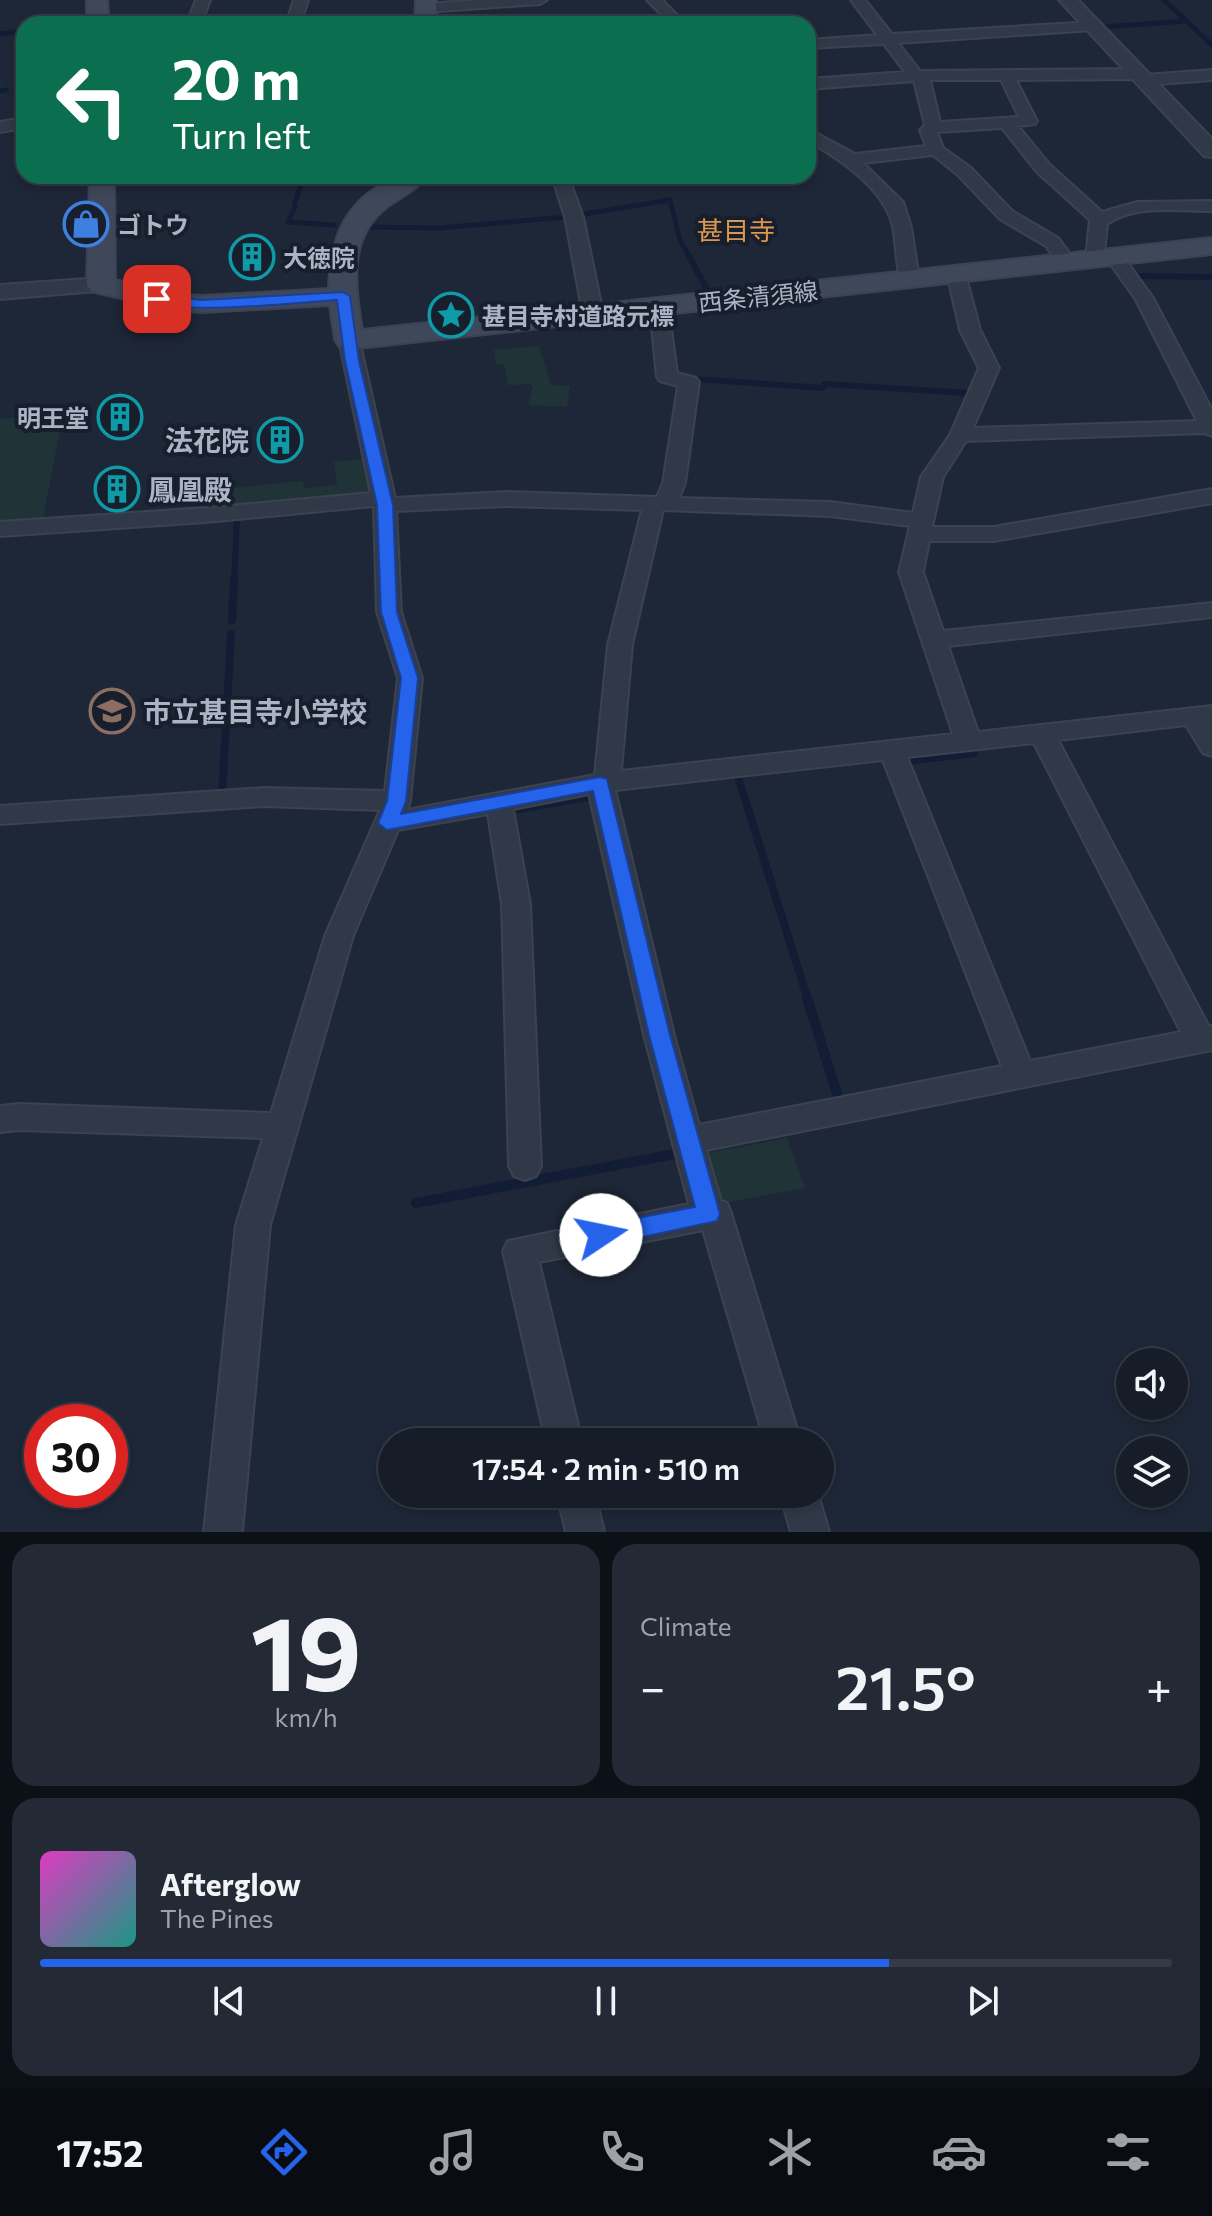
<!DOCTYPE html>
<meta charset="utf-8">
<style>
:root{--surface:#161d29;--page:#232a35;--text:#f1f3f6;--muted:#9ea2a8;--line:#353b46;--accent:#2563eb}
body{margin:0;font-family:Commissioner,"Noto Sans JP",sans-serif;background:var(--page);color:var(--text);height:100vh;display:flex;flex-direction:column;font-size:30px;white-space:nowrap}
*{box-sizing:border-box;margin:0}
p{font-size:26px;color:var(--muted)}
.icon{flex:none;width:44px;height:44px;fill:none;stroke:currentColor;stroke-width:2;stroke-linecap:round;stroke-linejoin:round}
.map{position:relative;height:1532px;overflow:hidden}
.panel{display:flex;flex-direction:column;gap:12px;padding:12px;background:#0c1017;flex:1}
.panel>*{flex:none}
.guide{position:absolute;left:16px;top:16px;width:800px;height:168px;border-radius:24px;box-shadow:0 4px 12px #0003,0 0 0 2px var(--line);background:#0b6e4f;color:#fff;overflow:hidden}
.fabs{position:absolute;left:1116px;top:1348px;display:grid;gap:16px}
.fabs a{display:grid;place-items:center;width:72px;height:72px;border-radius:50%;background:var(--surface);box-shadow:0 4px 12px #0003,0 0 0 2px var(--line);font-size:40px}
.speed{position:absolute;left:24px;top:1404px;display:flex;gap:16px;font-size:40px;font-weight:700;text-align:center}
.speed>*{display:grid;place-content:center;width:104px;height:104px;border-radius:50%;background:var(--surface);box-shadow:0 4px 12px #0003,0 0 0 2px var(--line);line-height:1}
.speed .limit{border:12px solid #d22;background:#fff;color:#111}
.pin{position:absolute;display:grid;place-items:center;width:68px;height:68px;color:#fff;margin:-34px;border-radius:16px;box-shadow:0 4px 12px #0006}
.me{position:absolute;width:88px;margin:-44px;rotate:79deg;stroke-linejoin:round;filter:drop-shadow(0 0 6px #0008)}
.turn{display:flex;align-items:center;gap:28px;height:168px;padding:0 24px;font-size:36px}
.turn .icon{width:104px;height:104px;stroke-width:2.5}
.turn b{display:block;font-size:56px;line-height:68px}
.big{font-size:60px;font-weight:600;line-height:1.1}
.panel .card{flex:1;display:flex;flex-direction:column;justify-content:center;gap:12px;min-width:0;padding:0 28px;border-radius:24px;background:var(--page)}
.panel .dial{align-items:center;gap:0}
.dial b{font-size:104px;line-height:1}
.song{display:flex;align-items:center;gap:24px}
.cover{width:96px;height:96px;border-radius:12px;background:linear-gradient(135deg,hsl(310 70% 55%),hsl(170 70% 35%))}
.played{height:8px;border-radius:4px;background:linear-gradient(90deg,var(--accent) 75%,var(--line) 75%)}
.keys{display:flex;justify-content:space-around;direction:ltr}
.heat{display:flex;justify-content:space-between;align-items:center;font-size:44px;direction:ltr}
.panel .tiles{flex:1;display:grid;gap:12px;grid-template-columns:1fr 1fr}
.card:last-child{grid-column:span 2}
.trip{position:absolute;left:378px;top:1428px;width:456px;height:80px;border-radius:40px;background:var(--surface);box-shadow:0 4px 12px #0003,0 0 0 2px var(--line);font-weight:600;line-height:80px;text-align:center}
.tabs{display:flex;height:128px;justify-content:space-around;align-items:center;background:#090c10;color:var(--muted)}
.tabs .icon{width:56px;height:56px}
.tabs .current{color:var(--accent)}
.tabs b{font-size:36px;color:var(--text)}
.map>svg:first-child{display:block}
.green{fill:#203438}
.lines{fill:none;stroke-linecap:round;stroke-linejoin:round}
.stream-far3{stroke:#111d35;stroke-width:5}
.stream-far2{stroke:#111d35;stroke-width:6}
.stream-far1{stroke:#111d35;stroke-width:8}
.stream{stroke:#111d35;stroke-width:10}
.minor-casing{stroke:#3b4251;stroke-width:4}
.tertiary-casing{stroke:#3b4251;stroke-width:4}
.secondary-casing{stroke:#3b4251;stroke-width:4}
.minor{fill:#313948;fill-rule:evenodd}
.tertiary{fill:#313948;fill-rule:evenodd}
.secondary{fill:#3f485b;fill-rule:evenodd}
.route{fill:#2563eb;stroke:#184099;stroke-width:2}
.labels{text-anchor:middle;dominant-baseline:central;stroke-width:8;stroke-linejoin:round;paint-order:stroke}
.far-poi-label{font-size:24px;font-weight:bold;fill:#abb3c5;stroke:#171e2c;text-anchor:start}
.far-street-label{font-size:24px;fill:#abb3c5;stroke:#171e2c}
.far-quarter-label{font-size:26px;fill:#db9650;stroke:#171e2c}
.poi-label{font-size:28px;font-weight:bold;fill:#abb3c5;stroke:#171e2c;text-anchor:start}
</style>
<div class="map">
<svg width="1212" height="1532" viewBox="0 0 1212 1532">
<rect width="100%" height="100%" fill="#1e2737"/>
<g class="green">
<path d="M 539,346 L 551,385 L 570,386 L 567,407 L 528,405 L 533,387 L 530,384 L 508,385 L 504,364 L 496,364 L 494,350 Z"/>
<path d="M 57,412 L 63,414 L 43,518 L 0,523 L 0,419 Z"/>
<path d="M 365,459 L 373,493 L 229,509 L 230,488 L 303,481 L 304,488 L 337,485 L 334,462 Z"/>
<path d="M 787,1138 L 805,1188 L 717,1204 L 703,1154 Z"/>
</g>
<g class="lines">
<g class="stream-far3">
<path d="M 1164,0 L 1212,45"/>
<path d="M 1103,27 L 1187,21"/>
<path d="M 0,34 L 24,31"/>
<path d="M 16,88 L 24,88"/>
<path d="M 0,91 L 6,90"/>
<path d="M 295,202 L 304,176"/>
<path d="M 295,207 L 288,222 L 334,225"/>
<path d="M 578,215 L 670,200 L 680,240 L 689,256"/>
<path d="M 362,227 L 439,228 L 567,217"/>
</g>
<g class="stream-far2">
<path d="M 688,254 L 710,295"/>
<path d="M 1139,276 L 1212,277"/>
<path d="M 696,379 L 823,388 L 824,384 L 968,393"/>
<path d="M 234,582 L 237,517"/>
</g>
<g class="stream-far1">
<path d="M 232,620 L 234,580"/>
<path d="M 906,761 L 974,753"/>
<path d="M 739,780 L 808,1000"/>
<path d="M 222,795 L 231,634"/>
<path d="M 507,811 L 592,796"/>
</g>
<g class="stream">
<path d="M 807,998 L 839,1100"/>
<path d="M 416,1203 L 680,1153"/>
</g>
<g class="minor-casing">
<g id="minor">
<path d="M 196,0 L 210,0 L 201,24 L 187,24 Z"/>
<path d="M 294,0 L 308,0 L 300,24 L 286,24 Z"/>
<path d="M 479,0 L 547,0 L 540,4 L 426,12 L 419,8 L 426,4 Z"/>
<path d="M 647,0 L 662,0 L 686,24 L 671,24 Z"/>
<path d="M 851,0 L 865,0 L 892,34 L 1093,22 L 1100,26 L 1093,30 L 898,43 L 920,71 L 1138,69 L 1143,71 L 1145,75 L 1212,70 L 1212,80 L 1145,85 L 1140,83 L 1138,79 L 1016,80 L 1037,121 L 1035,124 L 1018,126 L 1049,164 L 1102,212 L 1137,202 L 1212,201 L 1212,211 C 1177,211 1137,204 1107,224 L 1104,254 L 1113,250 L 1119,251 L 1153,298 L 1212,410 L 1212,436 L 1204,433 L 966,441 L 943,477 L 932,527 L 994,527 L 1212,489 L 1212,503 L 994,541 L 929,541 L 923,572 L 943,631 L 1212,603 L 1212,617 L 948,646 L 978,732 L 1212,706 L 1212,756 L 1203,753 L 1186,725 L 1058,740 L 1209,1027 L 1212,1026 L 1212,1050 L 706,1150 L 721,1201 L 727,1203 L 731,1213 L 801,1442 L 765,1442 L 703,1230 L 539,1262 L 582,1442 L 546,1442 L 503,1251 L 508,1241 L 689,1204 L 644,1035 L 589,794 L 513,809 L 530,904 L 541,1166 L 536,1176 L 525,1180 L 514,1176 L 509,1166 L 502,904 L 488,814 L 398,830 L 353,936 L 270,1225 L 242,1532 L 204,1532 L 236,1225 L 263,1138 L 19,1130 L 0,1132 L 0,1106 L 19,1104 L 271,1113 L 325,936 L 380,810 L 264,806 L 0,824 L 0,806 L 264,788 L 385,791 L 398,678 L 377,612 L 374,506 L 206,522 L 0,536 L 0,522 L 206,508 L 371,493 L 339,340 L 349,334 L 359,340 L 395,498 L 506,492 L 657,497 L 663,483 L 678,386 L 660,381 L 657,377 L 650,307 L 659,301 L 668,307 L 677,373 L 696,378 L 699,382 L 685,483 L 679,498 L 830,502 L 913,513 L 921,477 L 950,435 L 979,368 L 960,330 L 947,273 L 956,267 L 965,273 L 980,330 L 999,368 L 973,428 L 1197,421 L 1135,298 L 1104,255 L 1101,262 L 1095,263 L 1086,258 L 1090,220 L 1037,172 L 1002,128 L 937,132 L 943,148 L 971,168 L 1012,211 L 1058,238 L 1075,261 L 1066,266 L 1060,265 L 1046,246 L 1000,219 L 959,176 L 933,155 L 863,163 L 903,202 L 911,227 L 919,279 L 910,285 L 903,283 C 895,267 897,245 893,227 C 885,189 840,159 808,141 L 808,129 L 855,154 L 926,146 L 920,130 L 925,125 L 914,81 L 808,89 L 808,79 L 905,72 L 884,44 L 808,48 L 808,40 L 877,35 ZM 930,80 L 1001,80 L 1019,117 L 940,122 ZM 506,506 L 642,510 L 608,645 L 595,775 L 407,810 L 410,801 L 422,678 L 401,612 L 396,511 ZM 663,510 L 830,516 L 910,526 L 899,572 L 953,734 L 621,771 L 632,645 ZM 1034,743 L 1181,1032 L 1030,1061 L 907,757 ZM 883,760 L 1002,1066 L 699,1125 L 674,1035 L 615,790 Z"/>
<path d="M 24,118 L 24,128 L 0,132 L 0,122 Z"/>
<path d="M 552,176 L 568,176 L 583,217 L 603,314 L 600,318 L 593,320 L 583,314 L 565,217 Z"/>
<path d="M 557,1494 L 595,1494 L 604,1532 L 566,1532 Z"/>
<path d="M 780,1494 L 818,1494 L 829,1532 L 791,1532 Z"/>
</g>
</g>
<g class="tertiary-casing">
<g id="tertiary">
<path d="M 1059,0 L 1078,0 L 1212,139 L 1212,157 L 1204,156 Z"/>
<path d="M 101,278 L 110,280 L 113,285 L 110,290 L 0,299 L 0,285 Z"/>
</g>
</g>
<g class="secondary-casing">
<g id="secondary">
<path d="M 87,0 L 107,0 L 109,24 L 87,24 Z"/>
<path d="M 416,0 L 436,0 L 437,24 L 415,24 Z"/>
<path d="M 90,176 L 114,176 L 115,280 L 173,294 L 202,296 L 329,289 C 330,237 346,199 396,177 C 405,174 418,176 427,176 C 418,189 400,197 387,207 C 347,237 355,286 362,330 L 1212,238 L 1212,254 L 349,349 L 339,346 L 335,340 L 330,305 L 202,312 L 173,310 L 91,291 L 87,285 Z"/>
</g>
</g>
<use href="#minor" class="minor"/>
<use href="#tertiary" class="tertiary"/>
<use href="#secondary" class="secondary"/>
</g>
<path class="route" d="M 343,292 L 350,296 L 359,361 L 393,505 L 397,612 L 418,678 L 406,801 L 401,814 L 600,777 L 607,779 L 670,1035 L 720,1214 L 717,1221 L 601,1246 L 592,1243 L 589,1235 L 592,1228 L 601,1225 L 695,1207 L 649,1035 L 593,791 L 387,830 L 378,823 L 387,801 L 401,678 L 381,612 L 377,505 L 345,361 L 337,300 C 302,302 174,317 150,299 L 157,295 L 202,300 Z"/>
<defs>
<g id="shop-ring" transform="scale(2.3)"><circle r="9.5" fill="#171e2c" stroke="#3f7fe0" stroke-width="1.5"/><path d="M-5-2.5h2.3a2.7 3.5 0 0 1 5.4 0H5L5.5 6h-11ZM-1.5-2.5h3a1.5 2.3 0 0 0-3 0Z" fill="#3f7fe0"/></g>
<g id="building-ring" transform="scale(2.3)"><circle r="9.5" fill="#171e2c" stroke="#0f9aa8" stroke-width="1.5"/><path d="M-4-6H4V6H1V3H-1V6H-4ZM-2.5-4.3h1.7v1.8h-1.7ZM.8-4.3h1.7v1.8H.8ZM-2.5-1h1.7V.8h-1.7ZM.8-1h1.7V.8H.8Z" fill="#0f9aa8"/></g>
<g id="sight-ring" transform="scale(2.3)"><circle r="9.5" fill="#171e2c" stroke="#0f9aa8" stroke-width="1.5"/><path d="M0-6L1.8-2.2L6-1.7L2.9 1.2L3.7 5.4L0 3.3L-3.7 5.4L-2.9 1.2L-6-1.7L-1.8-2.2Z" fill="#0f9aa8"/></g>
<g id="school-ring" transform="scale(2.3)"><circle r="9.5" fill="#171e2c" stroke="#8d6e63" stroke-width="1.5"/><path d="M0-5L7-2L0 1L-7-2ZM-4 1L0 2.5L4 1V4Q0 6-4 4Z" fill="#8d6e63"/></g>
</defs>
<g fill-rule="evenodd">
<use href="#shop-ring" x="86" y="224"/>
<use href="#building-ring" x="252" y="257"/>
<use href="#sight-ring" x="451" y="315"/>
<use href="#building-ring" x="120" y="417"/>
<use href="#building-ring" x="280" y="440"/>
<use href="#building-ring" x="117" y="489"/>
<use href="#school-ring" x="112" y="711"/>
</g>
<g class="labels">
<g class="far-poi-label">
<text x="117" y="224">ゴトウ</text>
<text x="283" y="257">大徳院</text>
<text x="482" y="315">甚目寺村道路元標</text>
<text x="89" y="417" text-anchor="end">明王堂</text>
</g>
<g class="far-street-label">
<text transform="translate(758 296) rotate(-6)">西条清須線</text>
</g>
<g class="far-quarter-label">
<text x="736" y="229">甚目寺</text>
</g>
<g class="poi-label">
<text x="249" y="440" text-anchor="end">法花院</text>
<text x="148" y="489">鳳凰殿</text>
<text x="143" y="711">市立甚目寺小学校</text>
</g>
</g>
</svg>
<div class="fabs">
<a><svg class="icon" aria-label="sound" viewBox="0 0 24 24"><path d="M4 9h4l5-4v14l-5-4H4zM17 9q2 3 0 6"/></svg></a>
<a><svg class="icon" aria-label="layers" viewBox="0 0 24 24"><path d="M12 4l9 5-9 5-9-5zM3 14l9 5 9-5"/></svg></a>
</div>
<div class="speed"><div class="limit">30</div></div>
<div class="pin" style="left:157px;top:299px;background:#d93025"><svg class="icon" aria-label="arrive" viewBox="0 0 24 24"><path d="M6 21V4h12l-3 4 3 4H6"/></svg></div>
<svg class="me" style="left:601px;top:1235px" viewBox="-20 -20 40 40"><circle r="19" fill="#fff"/><path d="M0-13L10 11 0 6-10 11z" fill="#2563eb"/></svg>
<div class="trip">17:54 · 2 min · 510 m</div>
<div class="guide">
<div class="turn"><svg class="icon" aria-label="left" viewBox="0 0 24 24"><path d="M17 20v-9H6M10 6l-5 5 5 5"/></svg><div><b>20 m</b>Turn left</div></div>
</div>
</div>
<section class="panel">
<div class="tiles">
<div class="card dial"><b>19</b><p>km/h</p></div>
<div class="card"><p>Climate</p>
<div class="heat"><a>−</a><b class="big">21.5°</b><a>+</a></div>
</div>
<div class="card">
<div class="song"><i class="cover"></i><div><b>Afterglow</b><p>The Pines</p></div></div>
<div class="played"></div>
<div class="keys"><svg class="icon" aria-label="previous" viewBox="0 0 24 24"><path d="M18 5L8 12l10 7zM5 5v14"/></svg><svg class="icon" aria-label="pause" viewBox="0 0 24 24"><path d="M8 5v14M16 5v14"/></svg><svg class="icon" aria-label="next" viewBox="0 0 24 24"><path d="M6 5l10 7-10 7zM19 5v14"/></svg></div>
</div>
</div>
</section>
<nav class="tabs">
<b>17:52</b>
<svg class="icon current" aria-label="directions" viewBox="0 0 24 24"><path d="M12 3l9 9-9 9-9-9zM9 14v-3h6M13 9l2 2-2 2"/></svg>
<svg class="icon" aria-label="music" viewBox="0 0 24 24"><path d="M9 18V5l10-2v13"/><circle cx="6" cy="18" r="3"/><circle cx="16" cy="16" r="3"/></svg>
<svg class="icon" aria-label="phone" viewBox="0 0 24 24"><path d="M5 4h4l2 5-3 2q2 4 5 5l2-3 5 2v4C11 20 4 13 5 4z"/></svg>
<svg class="icon" aria-label="climate" viewBox="0 0 24 24"><path d="M12 3v18M4 7l16 10M4 17L20 7"/></svg>
<svg class="icon" aria-label="car" viewBox="0 0 24 24"><path d="M5 17H2v-5l4-1 3-4h7l3 4 3 1v5h-3M9 17h6M6 11h13"/><circle cx="7" cy="17" r="2"/><circle cx="17" cy="17" r="2"/></svg>
<svg class="icon" aria-label="filters" viewBox="0 0 24 24"><path d="M4 7h16M4 17h16"/><circle cx="9" cy="7" r="2"/><circle cx="15" cy="17" r="2"/></svg>
</nav>
